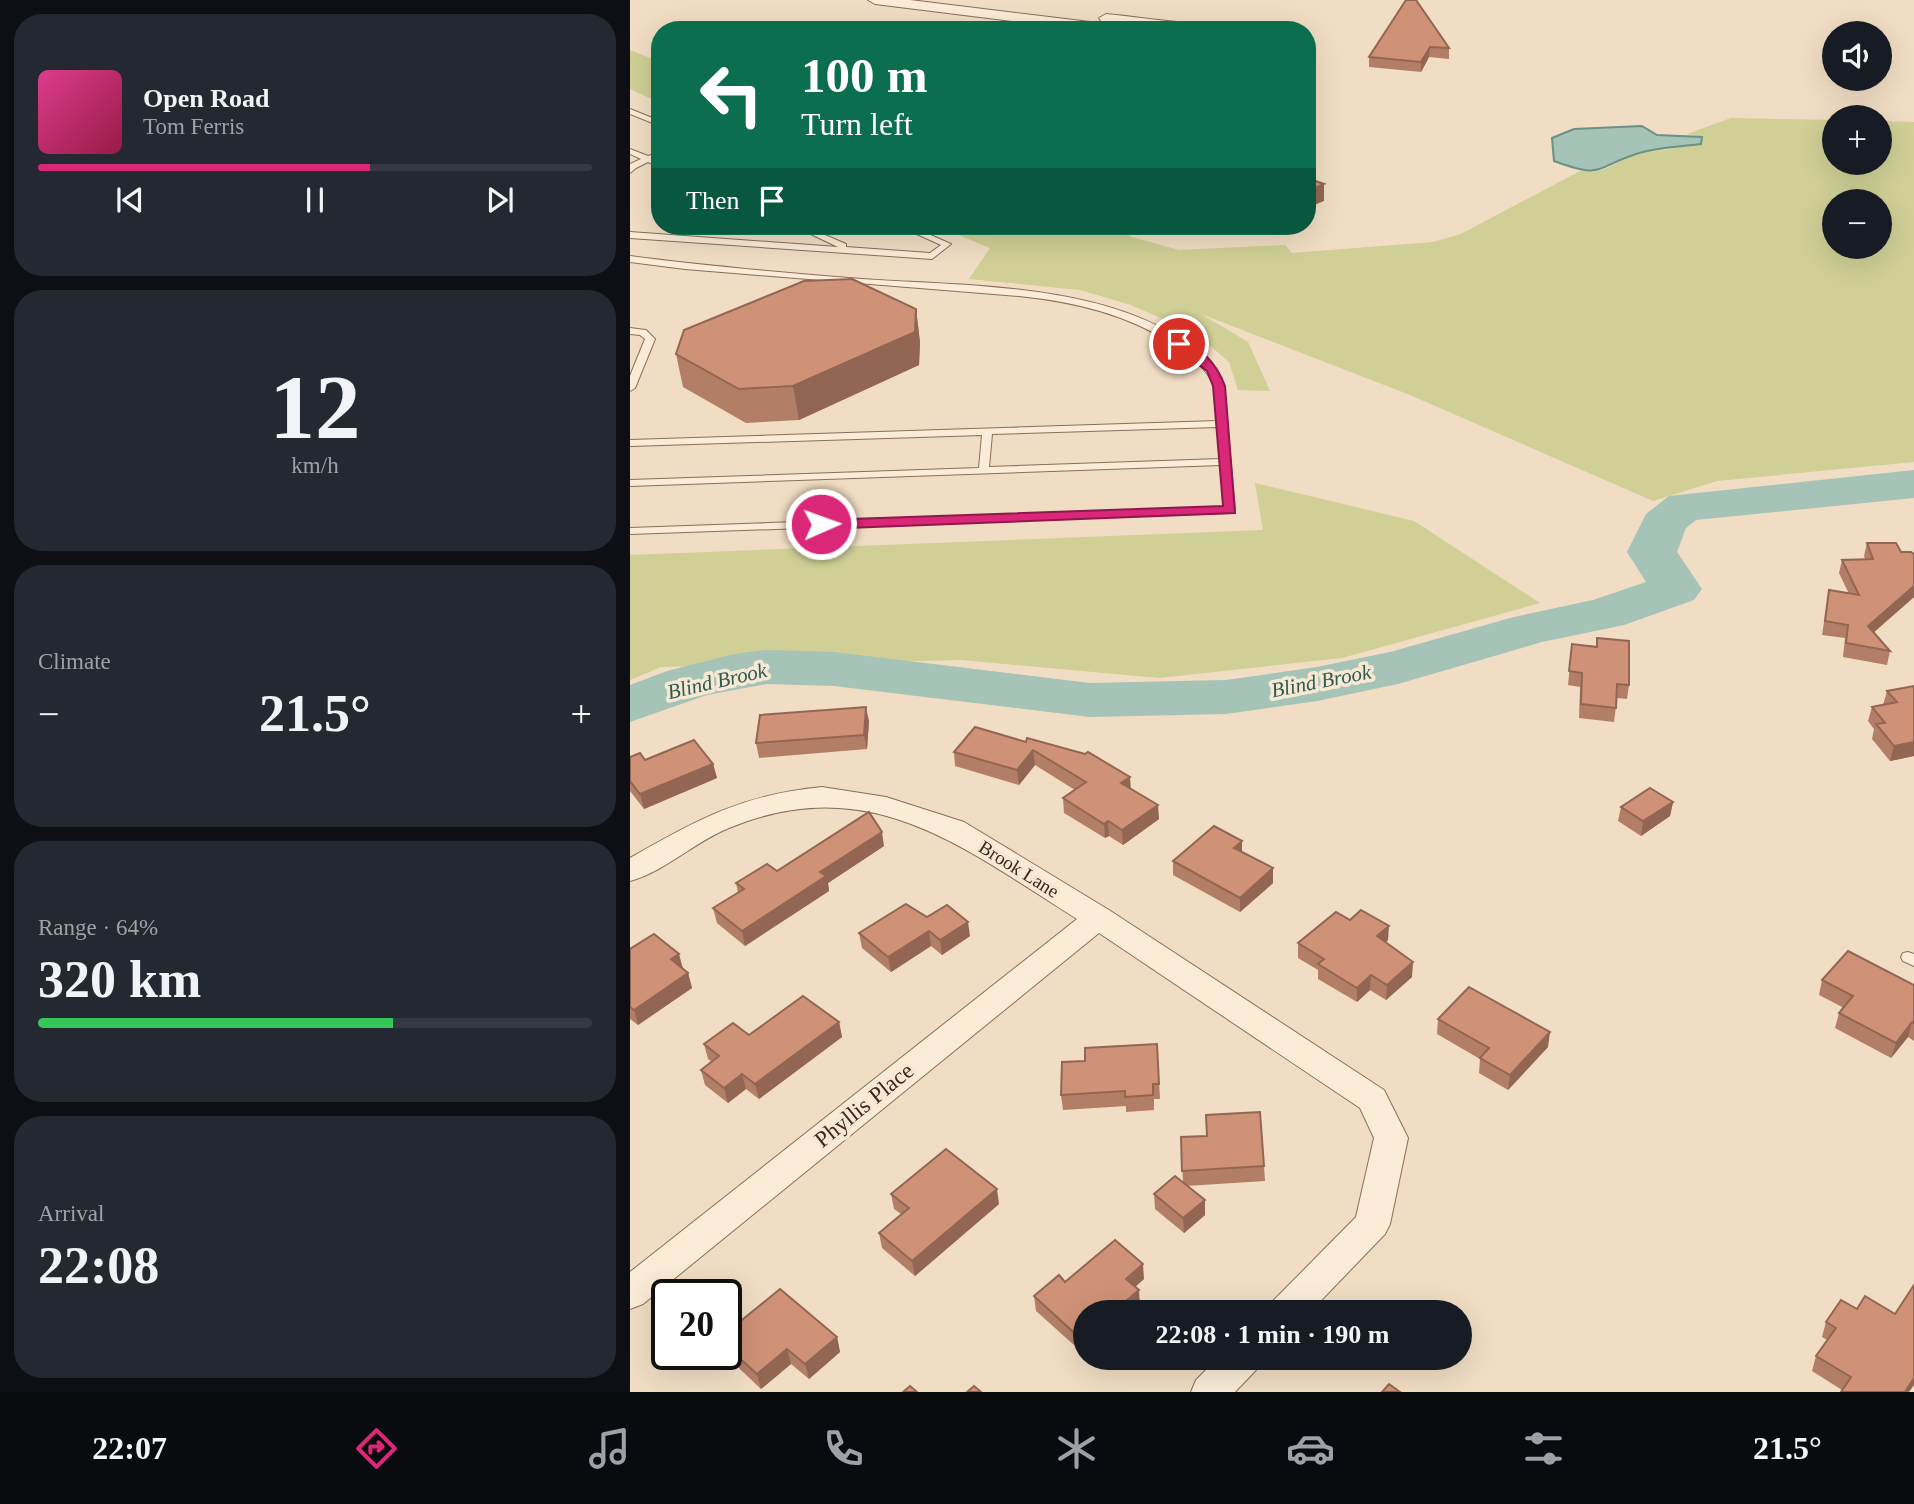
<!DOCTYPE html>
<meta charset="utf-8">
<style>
:root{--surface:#171b24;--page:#242831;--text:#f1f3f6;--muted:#9ea1a6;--line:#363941;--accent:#db2777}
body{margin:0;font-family:"Times New Roman",serif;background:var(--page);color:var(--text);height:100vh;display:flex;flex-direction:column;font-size:26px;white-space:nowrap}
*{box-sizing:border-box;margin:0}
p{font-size:23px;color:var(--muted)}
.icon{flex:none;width:38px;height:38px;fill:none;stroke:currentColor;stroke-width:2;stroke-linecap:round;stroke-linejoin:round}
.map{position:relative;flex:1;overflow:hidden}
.sheet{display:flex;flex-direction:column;gap:14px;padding:14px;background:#0d0f14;width:630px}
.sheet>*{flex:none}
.top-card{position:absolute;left:21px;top:21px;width:665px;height:214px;border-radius:28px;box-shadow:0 7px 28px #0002;background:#0b6e4f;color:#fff;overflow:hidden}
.buttons{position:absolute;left:1192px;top:21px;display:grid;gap:14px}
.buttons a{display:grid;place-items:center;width:70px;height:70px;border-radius:50%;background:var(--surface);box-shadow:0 7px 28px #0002;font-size:35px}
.speed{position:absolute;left:21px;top:1279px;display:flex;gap:14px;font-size:35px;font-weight:700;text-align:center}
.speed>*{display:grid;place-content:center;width:91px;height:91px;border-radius:50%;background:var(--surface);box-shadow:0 7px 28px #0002;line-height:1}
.speed .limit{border:4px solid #111;border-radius:10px;background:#fff;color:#111}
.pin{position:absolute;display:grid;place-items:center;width:60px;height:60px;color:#fff;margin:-30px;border:4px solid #fff;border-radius:50%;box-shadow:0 2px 7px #0007}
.me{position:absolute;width:77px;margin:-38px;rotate:88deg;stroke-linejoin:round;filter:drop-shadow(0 0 5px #0008)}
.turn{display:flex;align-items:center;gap:24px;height:147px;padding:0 35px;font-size:32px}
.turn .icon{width:91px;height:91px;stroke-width:2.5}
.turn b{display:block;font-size:49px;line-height:60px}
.then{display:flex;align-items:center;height:66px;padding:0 35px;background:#0003;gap:14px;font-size:26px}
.big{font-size:52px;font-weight:700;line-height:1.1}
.sheet .tile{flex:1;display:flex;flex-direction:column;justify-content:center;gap:10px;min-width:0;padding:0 24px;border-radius:28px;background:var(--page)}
.sheet .dial{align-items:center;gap:0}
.dial b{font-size:91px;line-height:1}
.song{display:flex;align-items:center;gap:21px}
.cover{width:84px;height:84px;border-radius:10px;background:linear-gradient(135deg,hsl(330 70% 55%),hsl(340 70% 35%))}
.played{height:7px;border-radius:4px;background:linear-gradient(90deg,var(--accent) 60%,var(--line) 60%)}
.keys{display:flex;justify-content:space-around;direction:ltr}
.heat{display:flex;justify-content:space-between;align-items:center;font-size:38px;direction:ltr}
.charge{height:10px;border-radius:5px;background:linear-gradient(90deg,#34c759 64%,var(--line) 0)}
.trip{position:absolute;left:443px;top:1300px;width:399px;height:70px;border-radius:35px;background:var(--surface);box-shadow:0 7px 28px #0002;font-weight:700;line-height:70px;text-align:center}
.tab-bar{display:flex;height:112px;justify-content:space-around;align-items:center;background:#090b0e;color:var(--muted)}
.tab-bar .icon{width:49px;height:49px}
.tab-bar .active{color:var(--accent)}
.tab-bar b{font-size:32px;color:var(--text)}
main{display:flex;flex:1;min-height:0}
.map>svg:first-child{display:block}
.green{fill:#cfcf96;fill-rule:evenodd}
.water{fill:#a5c3b7;stroke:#6b9284;stroke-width:2}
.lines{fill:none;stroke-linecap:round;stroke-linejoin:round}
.river{fill:#a5c3b7;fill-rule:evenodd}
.service-casing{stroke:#8b6e59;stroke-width:2}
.minor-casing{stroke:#8b6e59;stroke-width:2}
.service{fill:#faecd7;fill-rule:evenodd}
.minor{fill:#faecd7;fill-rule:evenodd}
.wall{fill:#b37e66}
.shaded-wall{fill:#926653}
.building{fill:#d09277;stroke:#926653;stroke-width:2}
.route{fill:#db2777;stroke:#8e194d;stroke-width:2}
.labels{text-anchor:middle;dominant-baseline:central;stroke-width:7;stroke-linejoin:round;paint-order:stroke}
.street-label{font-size:19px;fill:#3a281e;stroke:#f7e8d3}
.water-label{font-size:21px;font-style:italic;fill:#2c5b52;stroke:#f7e8d3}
.near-street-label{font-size:23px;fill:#3a281e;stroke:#f7e8d3}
</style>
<main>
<section class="sheet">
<div class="tile">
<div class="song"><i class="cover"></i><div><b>Open Road</b><p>Tom Ferris</p></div></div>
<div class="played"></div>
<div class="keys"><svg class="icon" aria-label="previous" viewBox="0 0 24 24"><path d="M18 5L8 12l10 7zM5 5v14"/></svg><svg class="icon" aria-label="pause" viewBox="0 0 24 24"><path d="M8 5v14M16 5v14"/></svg><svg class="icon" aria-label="next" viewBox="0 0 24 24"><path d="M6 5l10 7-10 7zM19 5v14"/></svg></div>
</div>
<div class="tile dial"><b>12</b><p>km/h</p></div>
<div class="tile"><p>Climate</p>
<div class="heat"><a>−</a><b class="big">21.5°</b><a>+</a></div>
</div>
<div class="tile"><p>Range · 64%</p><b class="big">320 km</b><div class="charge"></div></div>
<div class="tile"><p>Arrival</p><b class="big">22:08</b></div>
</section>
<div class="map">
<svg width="1284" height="1392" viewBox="0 0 1284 1392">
<rect width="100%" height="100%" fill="#f0ddc3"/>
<g class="green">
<path d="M 0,50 L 30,62 L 30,103 L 0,89 Z"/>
<path d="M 1101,118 L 1204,120 L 1204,163 L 1250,163 L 1250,121 L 1284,122 L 1284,462 L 1087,481 L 1023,501 L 780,395 L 571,314 L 618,342 L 640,391 L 608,390 L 599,362 L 565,333 L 501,305 L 450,290 L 339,279 L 360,248 L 307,226 L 511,226 L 499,236 L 549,250 L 655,245 L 662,253 L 803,242 L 831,234 L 950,171 L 972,170 L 1007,154 L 1071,144 L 1072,137 L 1057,134 ZM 1204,201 L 1250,201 L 1250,247 L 1204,247 Z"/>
<path d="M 625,483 L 784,521 L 910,603 L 712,658 L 529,678 L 331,660 L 31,667 L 0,680 L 0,555 L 633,530 Z"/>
</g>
<path class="water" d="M 1012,126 L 1027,135 L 1072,137 L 1071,144 C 1050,147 1026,147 1006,154 C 964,168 972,179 924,161 L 922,138 L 944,129 Z"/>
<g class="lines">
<path class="river" d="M 1284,470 L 1284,498 L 1066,520 L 1056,528 L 1047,552 L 1072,589 L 1064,600 L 994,625 L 912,642 L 768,684 L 687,701 L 596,714 L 460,717 L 204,686 L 137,684 L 77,695 L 0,722 L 0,685 L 37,671 L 104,654 L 137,650 L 204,652 L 460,683 L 596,680 L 687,667 L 760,652 L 884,617 L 963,600 L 1016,582 L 997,552 L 1016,514 L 1039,496 Z"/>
<g class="service-casing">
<g id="service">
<path d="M 0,109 L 30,121 L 30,126 L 0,114 Z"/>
<path d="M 0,149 L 18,156 L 30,152 L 30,157 L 24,159 L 30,162 L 30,167 L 18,162 L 6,168 L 0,173 L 0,164 L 11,159 L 0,154 Z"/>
<path d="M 164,226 L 174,226 L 216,244 L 216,247 L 300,253 L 311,245 L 269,226 L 280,226 L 321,244 L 302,259 L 0,238 L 0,232 L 208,247 Z"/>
<path d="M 0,256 C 77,266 155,273 232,279 C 338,287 534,280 594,386 L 605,510 L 600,513 L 0,534 L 0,528 L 594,507 L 591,465 L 0,486 L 0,480 L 349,468 L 352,435 L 0,446 L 0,440 L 587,421 C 586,410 587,394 583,384 C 576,368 560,355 546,346 C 498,314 445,302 389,296 L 55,269 L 0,262 ZM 588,427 L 590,459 L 359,467 L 362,434 Z"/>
<path d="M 0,328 L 16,330 L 25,339 L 5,388 L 0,391 L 0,376 L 15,339 L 10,335 L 0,334 Z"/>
<path d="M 1278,952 L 1284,954 L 1284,966 L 1273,961 L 1271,957 L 1273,953 Z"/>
</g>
</g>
<g class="minor-casing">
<g id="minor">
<path d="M 238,0 L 280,0 L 493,26 L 500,30 L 455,30 L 245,4 Z"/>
<path d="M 476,14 C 509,17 543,23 576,24 C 594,24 624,17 640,30 L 555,30 L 471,21 L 469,18 Z"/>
<path d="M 192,787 L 256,797 L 334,822 L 479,910 L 754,1090 L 778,1138 L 760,1224 L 755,1234 L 680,1312 L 638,1312 L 643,1301 L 726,1217 L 744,1138 L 730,1108 L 469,933 L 13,1304 L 0,1309 L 0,1272 L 447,919 C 332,847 240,770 99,828 C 64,842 36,871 0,881 L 0,858 C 69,819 111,795 192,787 Z"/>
<path d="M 588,1358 L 632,1358 L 626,1370 L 605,1392 L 561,1392 L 566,1380 Z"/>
</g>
</g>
<use href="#service" class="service"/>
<use href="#minor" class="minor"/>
</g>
<g class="wall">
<path d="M 776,0 L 819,48 L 819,59 L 799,57 L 791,72 L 739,67 L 739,57 Z"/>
<path d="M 286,309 L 290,342 L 289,365 L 169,420 L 116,423 L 53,387 L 46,354 Z"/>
<path d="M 1237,543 L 1284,597 L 1244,632 L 1260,651 L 1257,665 L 1213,657 L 1215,638 L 1192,635 L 1199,590 L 1219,594 L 1209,573 L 1212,560 L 1235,559 L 1234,556 Z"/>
<path d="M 967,638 L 999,685 L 997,699 L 987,698 L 984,722 L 949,718 L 950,687 L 938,685 L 942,644 L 966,646 Z"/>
<path d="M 1284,686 L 1284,756 L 1260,761 L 1242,739 L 1244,729 L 1238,721 L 1242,707 L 1253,705 L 1257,691 Z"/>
<path d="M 239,721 L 237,749 L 129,758 L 126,743 Z"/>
<path d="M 345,727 L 501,789 L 529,819 L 493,845 L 479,836 L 475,838 L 434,813 L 433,798 L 445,790 L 405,765 L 389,785 L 325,766 L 324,752 Z"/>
<path d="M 0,757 L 15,760 L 83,764 L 87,778 L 14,809 L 0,791 Z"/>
<path d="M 1043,802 L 1040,816 L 1011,836 L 988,821 L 991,807 Z"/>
<path d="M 254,846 L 198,883 L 199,891 L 115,946 L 87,923 L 83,908 L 108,893 L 106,883 L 147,871 Z"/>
<path d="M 543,861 L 643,883 L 610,912 L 543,875 Z"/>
<path d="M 297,917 L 340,936 L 312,955 L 301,946 L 261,972 L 232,948 L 229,933 Z"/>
<path d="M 720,920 L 758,940 L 756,942 L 782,977 L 756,1000 L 740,990 L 727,1002 L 688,979 L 688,970 L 668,958 L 668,943 Z"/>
<path d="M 0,949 L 53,969 L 58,973 L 62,988 L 8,1025 L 0,1019 Z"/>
<path d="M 1192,980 L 1284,985 L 1284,1041 L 1278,1037 L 1261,1058 L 1205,1028 L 1209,1013 L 1214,1008 L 1189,995 Z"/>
<path d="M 808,1019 L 918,1047 L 878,1090 L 849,1073 L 850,1059 L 807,1034 Z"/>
<path d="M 209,1022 L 212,1037 L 129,1099 L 116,1089 L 98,1103 L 75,1085 L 71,1070 L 82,1062 L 78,1059 L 74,1044 L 119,1035 Z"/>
<path d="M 527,1044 L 530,1099 L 524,1099 L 524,1110 L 496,1112 L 496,1106 L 433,1110 L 431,1095 L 455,1061 Z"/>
<path d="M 551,1137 L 634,1166 L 635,1181 L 556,1186 L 575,1200 L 575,1215 L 554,1233 L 525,1209 L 524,1194 L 553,1183 Z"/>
<path d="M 261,1194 L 369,1204 L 285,1276 L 252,1248 L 249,1233 L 271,1214 L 264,1209 Z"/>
<path d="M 514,1279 L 505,1287 L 510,1305 L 502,1312 L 455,1312 L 455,1353 L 454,1354 L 406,1311 L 404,1296 L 435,1282 Z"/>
<path d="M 1227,1309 L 1265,1314 L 1212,1390 L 1182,1371 L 1186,1356 L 1197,1340 L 1192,1337 L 1196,1322 Z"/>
<path d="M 96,1333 L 207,1337 L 210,1352 L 179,1379 L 161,1364 L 131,1389 L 94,1354 L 96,1354 Z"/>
</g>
<g class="shaded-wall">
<path d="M 800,47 L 799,57 L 791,72 L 791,62 Z"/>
<path d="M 694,184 L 694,201 L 677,208 L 677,192 Z"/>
<path d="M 286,309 L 290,342 L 289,365 L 169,420 L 163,386 Z"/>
<path d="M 1284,586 L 1284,597 L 1235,640 L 1238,626 Z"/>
<path d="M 236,707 L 239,721 L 237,749 L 234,735 Z"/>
<path d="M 1284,742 L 1284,756 L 1260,761 L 1264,746 Z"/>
<path d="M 403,750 L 405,765 L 389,785 L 387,770 Z"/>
<path d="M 83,764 L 87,778 L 14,809 L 10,794 Z"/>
<path d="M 500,777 L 501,791 L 491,783 Z"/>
<path d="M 1043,802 L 1040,816 L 1011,836 L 1013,821 Z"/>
<path d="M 528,805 L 529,819 L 493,845 L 492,830 Z"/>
<path d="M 478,821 L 479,836 L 475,838 L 474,824 Z"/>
<path d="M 252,832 L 254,846 L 198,883 L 199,891 L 115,946 L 112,931 L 190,872 Z"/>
<path d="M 612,841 L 612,856 L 604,848 Z"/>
<path d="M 643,868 L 643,883 L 610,912 L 610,898 Z"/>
<path d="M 338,922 L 340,936 L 312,955 L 310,940 Z"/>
<path d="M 759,926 L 758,940 L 746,951 L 747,936 Z"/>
<path d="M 299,931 L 301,946 L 261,972 L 258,957 Z"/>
<path d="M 49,954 L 53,969 L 41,959 Z"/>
<path d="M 783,962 L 782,977 L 756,1000 L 757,985 Z"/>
<path d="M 58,973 L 62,988 L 8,1025 L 4,1010 Z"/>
<path d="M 741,975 L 740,990 L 727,1002 L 727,988 Z"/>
<path d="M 209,1022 L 212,1037 L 129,1099 L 125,1084 Z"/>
<path d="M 1282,1022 L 1278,1037 L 1261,1058 L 1266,1043 Z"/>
<path d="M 920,1032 L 918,1047 L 878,1090 L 880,1075 Z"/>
<path d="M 112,1074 L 116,1089 L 98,1103 L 94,1088 Z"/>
<path d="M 367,1189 L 369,1204 L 285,1276 L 282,1261 Z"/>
<path d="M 575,1200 L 575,1215 L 554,1233 L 553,1218 Z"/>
<path d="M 513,1264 L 514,1279 L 497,1294 L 496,1279 Z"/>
<path d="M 509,1290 L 510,1305 L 502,1312 L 483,1312 Z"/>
<path d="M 207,1337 L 210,1352 L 179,1379 L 175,1364 Z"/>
<path d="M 455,1337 L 455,1353 L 454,1354 L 452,1340 Z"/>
<path d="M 157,1349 L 161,1364 L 131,1389 L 127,1374 Z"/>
<path d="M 1284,1378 L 1284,1385 L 1279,1392 L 1275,1392 Z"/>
</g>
<g class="building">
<path d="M 776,0 L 786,0 L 819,48 L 800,47 L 791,62 L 739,57 Z"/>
<path d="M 677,178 L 694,184 L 677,192 Z"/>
<path d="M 222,279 L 286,309 L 285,332 L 163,386 L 109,389 L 46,354 L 54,330 L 174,281 Z"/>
<path d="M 1237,543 L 1266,543 L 1271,552 L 1281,552 L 1284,554 L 1284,586 L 1238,626 L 1260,651 L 1216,643 L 1218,625 L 1195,621 L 1199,590 L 1229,595 L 1212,560 L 1243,559 Z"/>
<path d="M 967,638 L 999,641 L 999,685 L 987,684 L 986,708 L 951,704 L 952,673 L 939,671 L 942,644 L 967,647 Z"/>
<path d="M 1284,686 L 1284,742 L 1264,746 L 1246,724 L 1255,723 L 1242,707 L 1267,702 L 1257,691 Z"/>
<path d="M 236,707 L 234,735 L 126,743 L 130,715 Z"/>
<path d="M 345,727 L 396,742 L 397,738 L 455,754 L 458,752 L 500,777 L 491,783 L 528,805 L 492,830 L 478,821 L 474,824 L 433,798 L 456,782 L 403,750 L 387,770 L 324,752 Z"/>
<path d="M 64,740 L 83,764 L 10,794 L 0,781 L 0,757 L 10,753 L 15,760 Z"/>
<path d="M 1020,788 L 1043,802 L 1013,821 L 991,807 Z"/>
<path d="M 239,812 L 252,832 L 190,872 L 196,876 L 112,931 L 83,908 L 114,889 L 106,883 L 137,864 L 147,871 Z"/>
<path d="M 584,826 L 612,841 L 604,848 L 643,868 L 610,898 L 543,861 Z"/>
<path d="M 276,904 L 297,917 L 317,905 L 338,922 L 310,940 L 299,931 L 258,957 L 229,933 Z"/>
<path d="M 731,910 L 759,926 L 747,936 L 783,962 L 757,985 L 741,975 L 727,988 L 688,964 L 694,959 L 668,943 L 706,912 L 720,920 Z"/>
<path d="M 24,934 L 49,954 L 41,959 L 58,973 L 4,1010 L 0,1007 L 0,949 Z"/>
<path d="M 1218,951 L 1284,985 L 1284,1023 L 1282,1022 L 1266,1043 L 1209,1013 L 1223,996 L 1192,980 Z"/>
<path d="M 839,987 L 920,1032 L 880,1075 L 850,1058 L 859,1048 L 808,1019 Z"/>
<path d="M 173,996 L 209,1022 L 125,1084 L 112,1074 L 94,1088 L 71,1070 L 89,1056 L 74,1044 L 103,1023 L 119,1035 Z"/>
<path d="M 527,1044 L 529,1084 L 523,1084 L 523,1095 L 495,1097 L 495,1091 L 431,1095 L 432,1062 L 455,1061 L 455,1048 Z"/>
<path d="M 630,1112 L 634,1166 L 552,1171 L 551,1137 L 577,1136 L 576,1115 Z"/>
<path d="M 316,1149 L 367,1189 L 282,1261 L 249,1233 L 279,1208 L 261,1194 Z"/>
<path d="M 545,1176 L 575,1200 L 553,1218 L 524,1194 Z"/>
<path d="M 485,1240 L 513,1264 L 496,1279 L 509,1290 L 483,1312 L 455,1312 L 455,1337 L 452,1340 L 404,1296 L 429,1275 L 435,1282 Z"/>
<path d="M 1284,1285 L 1284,1378 L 1275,1392 L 1211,1392 L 1221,1377 L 1186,1356 L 1206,1328 L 1196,1322 L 1211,1300 L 1227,1309 L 1235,1296 L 1265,1314 Z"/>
<path d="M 150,1289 L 207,1337 L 175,1364 L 157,1349 L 127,1374 L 96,1346 L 96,1333 Z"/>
<path d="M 759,1384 L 770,1392 L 752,1392 Z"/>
<path d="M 280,1386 L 287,1392 L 273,1392 Z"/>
<path d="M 344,1386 L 351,1392 L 337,1392 Z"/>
</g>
<path class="route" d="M 544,342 C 568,339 588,367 595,386 L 605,513 L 191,529 L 184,524 L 191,520 L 593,506 L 583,386 L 577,371 L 544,347 Z"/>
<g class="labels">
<g class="street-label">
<text transform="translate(389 869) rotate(32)">Brook Lane</text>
</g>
<g class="water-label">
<text transform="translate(87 681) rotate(-13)">Blind Brook</text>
<text transform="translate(691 681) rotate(-11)">Blind Brook</text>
</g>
<g class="near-street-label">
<text transform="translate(234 1105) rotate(-39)">Phyllis Place</text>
</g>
</g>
</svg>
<div class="buttons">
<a><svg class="icon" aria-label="sound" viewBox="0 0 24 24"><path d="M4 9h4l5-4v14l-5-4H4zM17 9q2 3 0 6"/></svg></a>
<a>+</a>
<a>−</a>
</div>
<div class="speed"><div class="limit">20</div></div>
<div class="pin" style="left:549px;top:344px;background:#d93025"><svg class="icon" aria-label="arrive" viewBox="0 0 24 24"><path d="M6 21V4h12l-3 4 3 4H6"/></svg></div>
<svg class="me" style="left:191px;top:524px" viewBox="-20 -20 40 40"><circle r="17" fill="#db2777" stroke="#fff" stroke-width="3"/><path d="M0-11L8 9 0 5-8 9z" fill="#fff"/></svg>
<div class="trip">22:08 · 1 min · 190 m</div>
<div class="top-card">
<div class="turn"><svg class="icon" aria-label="left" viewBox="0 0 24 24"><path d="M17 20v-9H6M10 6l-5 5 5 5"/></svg><div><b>100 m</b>Turn left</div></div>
<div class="then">Then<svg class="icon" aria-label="arrive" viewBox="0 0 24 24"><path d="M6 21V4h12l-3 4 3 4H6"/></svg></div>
</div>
</div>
</main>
<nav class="tab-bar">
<b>22:07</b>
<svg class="icon active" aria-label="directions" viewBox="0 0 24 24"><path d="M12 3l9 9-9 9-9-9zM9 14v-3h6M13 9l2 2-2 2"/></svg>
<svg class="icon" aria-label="music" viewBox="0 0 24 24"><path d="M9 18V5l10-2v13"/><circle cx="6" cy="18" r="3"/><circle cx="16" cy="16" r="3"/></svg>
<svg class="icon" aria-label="phone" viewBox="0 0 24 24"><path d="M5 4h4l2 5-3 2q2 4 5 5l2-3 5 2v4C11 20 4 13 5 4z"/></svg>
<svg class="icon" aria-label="climate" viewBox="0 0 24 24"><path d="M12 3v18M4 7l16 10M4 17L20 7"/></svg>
<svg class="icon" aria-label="car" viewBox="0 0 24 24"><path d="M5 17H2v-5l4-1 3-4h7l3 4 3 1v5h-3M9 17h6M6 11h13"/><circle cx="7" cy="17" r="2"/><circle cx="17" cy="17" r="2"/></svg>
<svg class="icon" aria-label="filters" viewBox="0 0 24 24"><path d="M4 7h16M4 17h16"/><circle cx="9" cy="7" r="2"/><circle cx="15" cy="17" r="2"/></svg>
<b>21.5°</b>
</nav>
